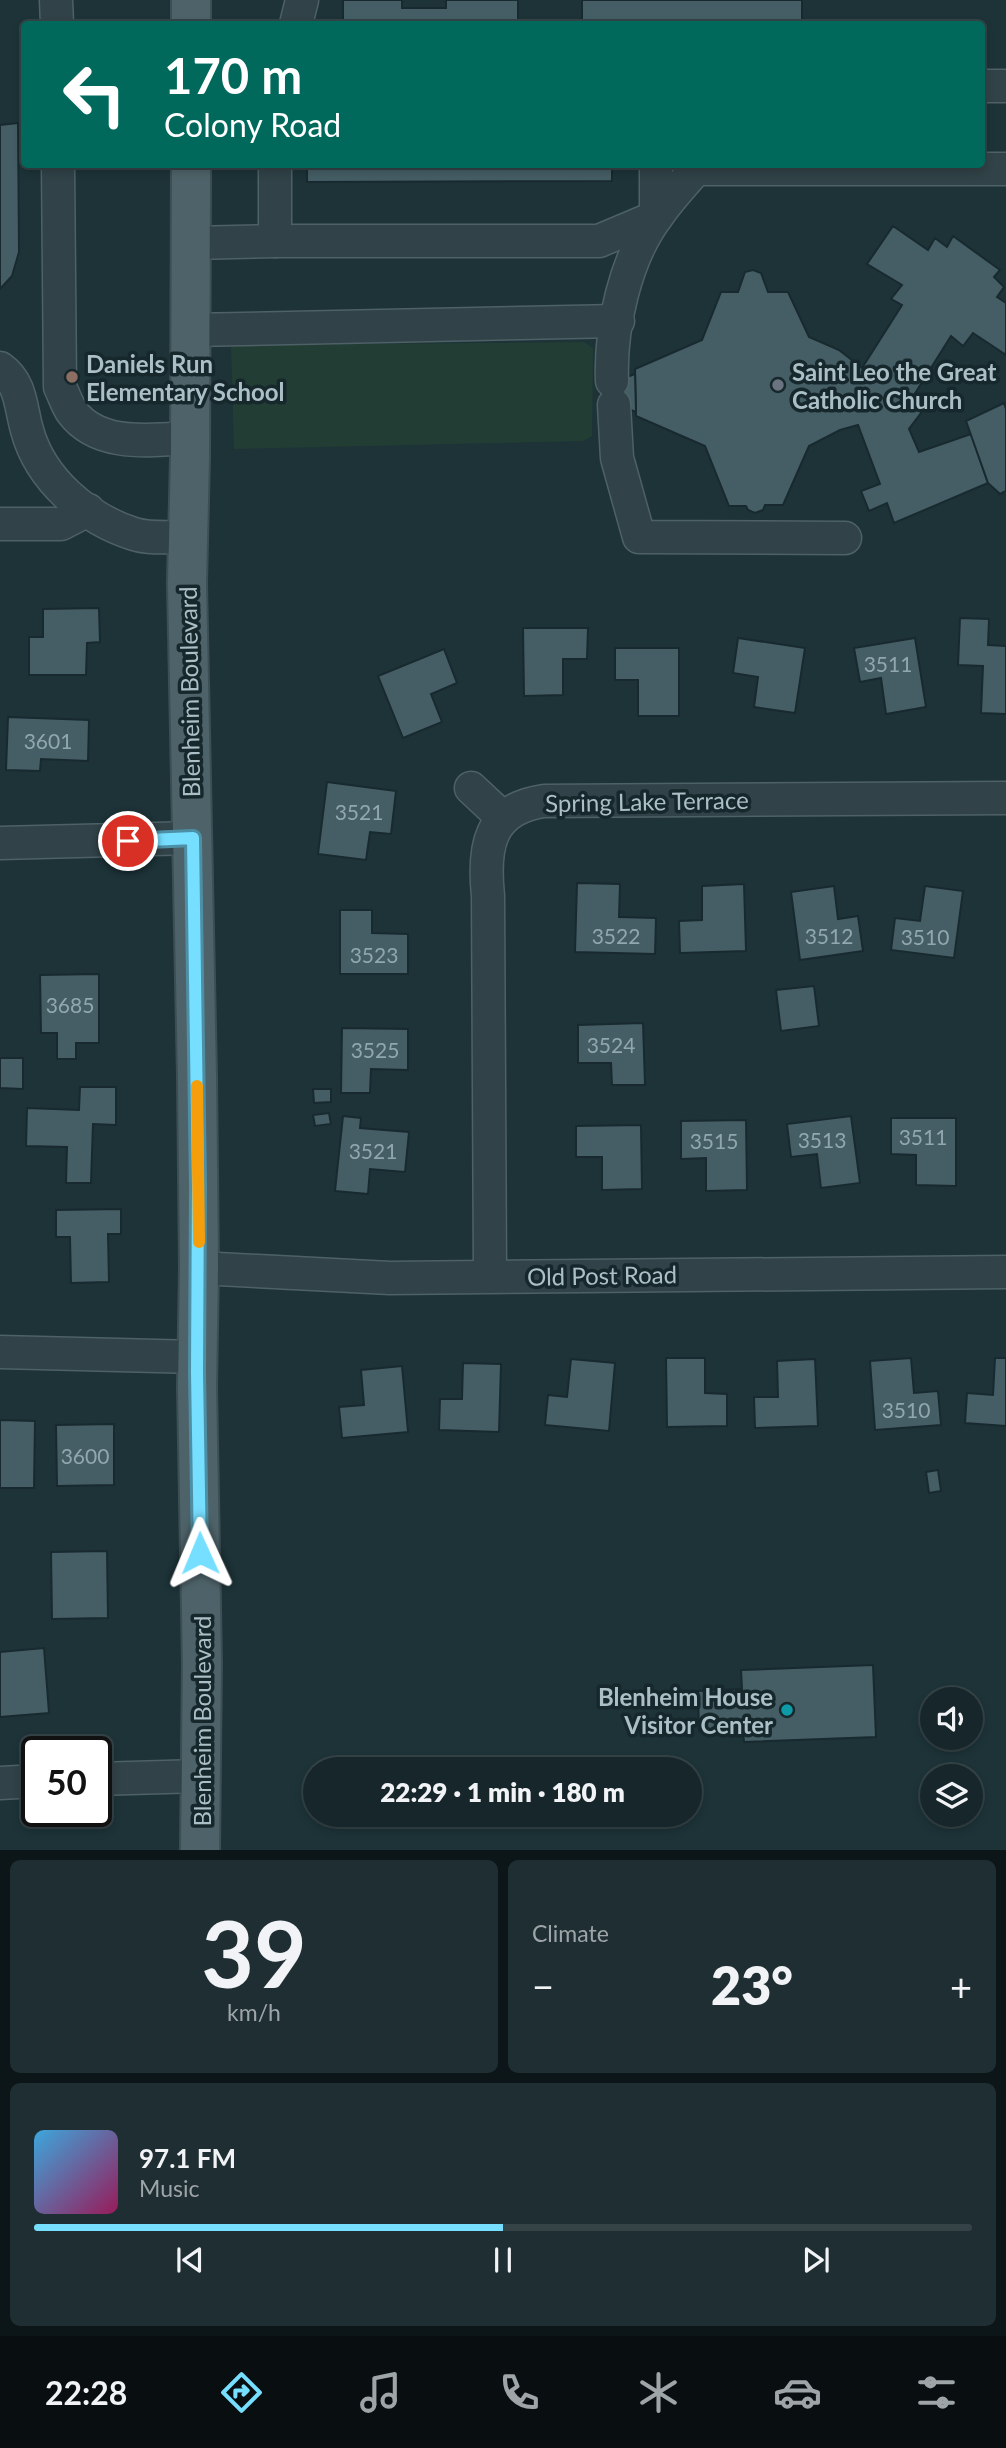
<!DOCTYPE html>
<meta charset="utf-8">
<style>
:root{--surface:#16262a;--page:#1f2e32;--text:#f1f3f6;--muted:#9ea5a8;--line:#354347;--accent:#76deff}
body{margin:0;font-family:Lato,sans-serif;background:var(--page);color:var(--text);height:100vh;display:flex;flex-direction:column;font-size:26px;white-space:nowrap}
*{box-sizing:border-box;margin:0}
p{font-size:23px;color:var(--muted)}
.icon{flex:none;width:38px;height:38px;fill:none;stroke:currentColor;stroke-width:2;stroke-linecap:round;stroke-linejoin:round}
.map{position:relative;height:1850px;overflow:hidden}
.drawer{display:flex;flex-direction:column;gap:10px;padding:10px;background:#0c1517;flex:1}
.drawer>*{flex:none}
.top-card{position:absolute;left:21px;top:21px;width:964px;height:147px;border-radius:7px;box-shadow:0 4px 10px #0003,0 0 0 2px var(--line);background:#00695c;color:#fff;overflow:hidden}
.buttons{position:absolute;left:920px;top:1687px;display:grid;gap:14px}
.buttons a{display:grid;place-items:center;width:63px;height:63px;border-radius:50%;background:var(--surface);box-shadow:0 4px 10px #0003,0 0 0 2px var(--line);font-size:35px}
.speed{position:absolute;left:21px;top:1736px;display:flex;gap:14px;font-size:35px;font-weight:700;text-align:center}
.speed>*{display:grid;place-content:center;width:91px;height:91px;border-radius:50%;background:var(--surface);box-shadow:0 4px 10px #0003,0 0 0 2px var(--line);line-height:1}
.speed .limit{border:4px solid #111;border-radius:10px;background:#fff;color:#111}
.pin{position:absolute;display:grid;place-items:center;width:60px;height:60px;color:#fff;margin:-30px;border:4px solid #fff;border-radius:50%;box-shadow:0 2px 7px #0007}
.me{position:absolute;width:77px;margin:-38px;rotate:359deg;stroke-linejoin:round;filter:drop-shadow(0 0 5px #0008)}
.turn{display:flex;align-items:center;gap:24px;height:147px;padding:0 28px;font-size:32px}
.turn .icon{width:91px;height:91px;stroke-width:2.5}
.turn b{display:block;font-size:49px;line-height:60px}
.big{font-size:52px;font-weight:800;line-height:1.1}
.drawer .card{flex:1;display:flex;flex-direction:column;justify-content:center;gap:10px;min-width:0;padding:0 24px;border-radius:10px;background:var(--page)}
.drawer .dial{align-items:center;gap:0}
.dial b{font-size:91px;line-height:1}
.song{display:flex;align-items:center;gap:21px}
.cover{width:84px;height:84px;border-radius:10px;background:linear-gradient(135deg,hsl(200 70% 55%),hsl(330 70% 35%))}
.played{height:7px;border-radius:4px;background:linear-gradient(90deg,var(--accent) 50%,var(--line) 50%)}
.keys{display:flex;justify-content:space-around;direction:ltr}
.heat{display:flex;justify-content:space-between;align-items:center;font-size:38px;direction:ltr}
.drawer .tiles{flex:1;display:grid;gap:10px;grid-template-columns:1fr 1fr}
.card:last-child{grid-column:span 2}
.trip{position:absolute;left:303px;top:1757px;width:399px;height:70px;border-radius:35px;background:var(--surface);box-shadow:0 4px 10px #0003,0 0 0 2px var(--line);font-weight:800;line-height:70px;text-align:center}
.tabs{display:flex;height:112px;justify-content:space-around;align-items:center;background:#090f11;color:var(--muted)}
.tabs .icon{width:49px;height:49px}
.tabs .current{color:var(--accent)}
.tabs b{font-size:32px;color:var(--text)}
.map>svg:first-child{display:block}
.green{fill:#223d34}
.building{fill:#455e65;stroke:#182a2f;stroke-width:2}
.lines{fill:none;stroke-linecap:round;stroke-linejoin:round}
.minor-casing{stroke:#4e6167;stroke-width:35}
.major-casing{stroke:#3d4f55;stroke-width:42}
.minor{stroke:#314348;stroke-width:32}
.major{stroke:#4e6369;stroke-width:38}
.route-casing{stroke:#4d90a6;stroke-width:18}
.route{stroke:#76deff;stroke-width:12}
.slow{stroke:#f59e0b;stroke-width:12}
.education-dot{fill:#8d6e63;stroke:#17282c;stroke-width:2.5}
.worship-dot{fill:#6b7280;stroke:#17282c;stroke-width:2.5}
.culture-dot{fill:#0f9aa8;stroke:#17282c;stroke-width:2.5}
.labels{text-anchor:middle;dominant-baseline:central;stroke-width:7;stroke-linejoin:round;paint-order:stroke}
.number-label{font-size:21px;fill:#91a7ae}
.poi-label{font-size:24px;font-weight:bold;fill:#aabfc6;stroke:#17282c;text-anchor:start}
.street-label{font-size:24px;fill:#aabfc6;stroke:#17282c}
</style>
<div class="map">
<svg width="1006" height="1850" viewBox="0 0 1006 1850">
<rect width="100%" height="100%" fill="#1d3338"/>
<path class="green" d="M 584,342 L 593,348 L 592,436 L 583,441 L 234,449 L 231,345 Z"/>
<g class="building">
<path d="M 343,0 L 402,0 L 402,8 L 446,8 L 446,0 L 518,0 L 518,24 L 343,24 Z"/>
<path d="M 582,0 L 802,0 L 802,20 L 730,21 L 730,24 L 582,24 Z"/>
<path d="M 18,123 L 19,252 L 12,276 L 0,289 L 0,125 Z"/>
<path d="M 307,164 L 612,164 L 612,181 L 307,182 Z"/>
<path d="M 893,226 L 928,250 L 935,238 L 947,247 L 953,236 L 1000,270 L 994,277 L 1004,287 L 997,297 L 1006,303 L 1006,355 L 973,333 L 963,346 L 951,336 L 914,395 L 927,405 L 909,429 L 919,452 L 971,434 L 988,483 L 894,523 L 887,503 L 869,511 L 861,491 L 880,484 L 858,425 L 840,430 L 809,446 L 783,505 L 765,505 L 763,510 L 755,513 L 748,510 L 746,506 L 729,506 L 705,446 L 636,416 L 635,369 L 702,340 L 721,292 L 738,292 L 745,272 L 753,270 L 761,273 L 768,292 L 788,292 L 809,337 L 839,350 L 862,368 L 902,305 L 891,299 L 902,285 L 867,264 Z"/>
<path d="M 635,374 L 636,412 L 601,398 L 602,386 Z"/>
<path d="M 1004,403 L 1006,409 L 1006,491 L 1000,494 L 988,483 L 966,421 Z"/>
<path d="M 99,608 L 100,642 L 87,643 L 86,675 L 29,675 L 29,637 L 43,637 L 43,609 Z"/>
<path d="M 960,618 L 989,619 L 988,645 L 1006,646 L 1006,714 L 981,713 L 983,666 L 958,665 Z"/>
<path d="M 523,628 L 588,628 L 587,659 L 563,659 L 563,695 L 524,696 Z"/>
<path d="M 738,638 L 805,648 L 795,713 L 754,707 L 758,677 L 733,673 Z"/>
<path d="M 915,638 L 926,707 L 886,714 L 881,678 L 860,682 L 854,648 Z"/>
<path d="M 615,648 L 679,648 L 679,716 L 638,716 L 638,680 L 615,680 Z"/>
<path d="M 444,649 L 457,683 L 431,694 L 442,722 L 403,738 L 378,676 Z"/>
<path d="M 8,717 L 89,720 L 88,761 L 41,759 L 40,771 L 6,770 Z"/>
<path d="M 327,782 L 396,791 L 391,834 L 370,832 L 366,860 L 318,854 Z"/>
<path d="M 577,883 L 620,884 L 619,917 L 656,918 L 655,954 L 575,952 Z"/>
<path d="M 744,884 L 746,951 L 680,953 L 679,921 L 702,920 L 702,886 Z"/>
<path d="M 834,886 L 838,919 L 858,916 L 863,951 L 800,960 L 791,892 Z"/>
<path d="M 925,886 L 963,891 L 954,958 L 891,950 L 895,918 L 920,921 Z"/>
<path d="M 340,910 L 372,910 L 372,933 L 408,934 L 408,974 L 340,974 Z"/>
<path d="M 99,974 L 99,1043 L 76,1043 L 76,1059 L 57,1059 L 57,1033 L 41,1033 L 40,975 Z"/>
<path d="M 814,986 L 819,1026 L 781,1031 L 776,990 Z"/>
<path d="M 643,1023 L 645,1085 L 612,1085 L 611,1063 L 578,1063 L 578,1025 Z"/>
<path d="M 342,1028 L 408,1029 L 408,1070 L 371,1069 L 370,1093 L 341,1093 Z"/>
<path d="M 0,1058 L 23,1058 L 23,1089 L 0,1088 Z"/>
<path d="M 80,1087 L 116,1087 L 116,1125 L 93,1124 L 91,1183 L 66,1183 L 67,1147 L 26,1146 L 27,1108 L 79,1110 Z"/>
<path d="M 313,1089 L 331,1089 L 331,1102 L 314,1103 Z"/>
<path d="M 329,1113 L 331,1124 L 315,1126 L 313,1115 Z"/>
<path d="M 343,1116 L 361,1118 L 360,1128 L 409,1132 L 405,1172 L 370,1169 L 368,1194 L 335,1191 Z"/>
<path d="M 851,1116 L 860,1183 L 821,1188 L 817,1154 L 791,1157 L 787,1124 Z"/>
<path d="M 891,1118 L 956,1118 L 956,1186 L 916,1185 L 916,1155 L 891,1154 Z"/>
<path d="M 746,1120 L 747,1190 L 706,1191 L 706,1158 L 681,1159 L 681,1121 Z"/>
<path d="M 641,1125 L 642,1189 L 602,1190 L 602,1157 L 576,1157 L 576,1126 Z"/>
<path d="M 121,1209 L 121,1234 L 108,1234 L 109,1282 L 71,1283 L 70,1237 L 56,1237 L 56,1210 Z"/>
<path d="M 666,1358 L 705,1358 L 705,1393 L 727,1394 L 727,1426 L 667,1427 Z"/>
<path d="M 911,1358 L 914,1393 L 938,1391 L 941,1425 L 875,1430 L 870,1361 Z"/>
<path d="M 995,1358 L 1006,1358 L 1006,1426 L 965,1423 L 967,1393 L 993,1395 Z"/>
<path d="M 571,1359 L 615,1363 L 609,1431 L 545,1425 L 548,1395 L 567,1397 Z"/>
<path d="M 815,1359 L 818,1426 L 755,1428 L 754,1397 L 778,1397 L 777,1361 Z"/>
<path d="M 463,1363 L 501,1364 L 499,1432 L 439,1430 L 440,1399 L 462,1399 Z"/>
<path d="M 402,1366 L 408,1432 L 342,1438 L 339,1407 L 364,1405 L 361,1370 Z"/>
<path d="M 0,1420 L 35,1421 L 34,1488 L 0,1488 Z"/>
<path d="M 114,1424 L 114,1485 L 57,1486 L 56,1425 Z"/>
<path d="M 938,1470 L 941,1491 L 929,1493 L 926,1472 Z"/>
<path d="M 107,1551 L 108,1618 L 52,1619 L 51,1552 Z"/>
<path d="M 44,1648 L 49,1713 L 0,1717 L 0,1652 Z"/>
<path d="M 873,1665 L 876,1737 L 744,1742 L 743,1730 L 699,1731 L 698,1691 L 742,1689 L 741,1670 Z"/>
</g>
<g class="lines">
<g class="minor-casing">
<g id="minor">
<path d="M 56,0 L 57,24"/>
<path d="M 296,24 L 302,0"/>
<path d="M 982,86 L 1006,86"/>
<path d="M 58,164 L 60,387 C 64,395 67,405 72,412 C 99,448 151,440 190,438"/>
<path d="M 275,164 L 275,241"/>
<path d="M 656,217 L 656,164"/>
<path d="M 191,243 L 275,241 L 599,241 L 656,217"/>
<path d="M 191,330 L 618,321"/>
<path d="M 0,368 C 22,384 20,406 27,430 C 40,479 86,519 134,534 C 150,539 171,537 188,537"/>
<path d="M 612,381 C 610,328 625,258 658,215 C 669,199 683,184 696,169 L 1006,169"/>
<path d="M 614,405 L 617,458 L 639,537 L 845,538"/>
<path d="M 0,524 L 61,524 L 88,510"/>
<path d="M 471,788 L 503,818"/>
<path d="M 0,843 L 193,838"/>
<path d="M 199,1268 L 390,1278 L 1006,1272"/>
<path d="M 490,1276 L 488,896 C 483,848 488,809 544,801 L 1006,798"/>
<path d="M 0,1352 L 197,1357"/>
<path d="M 96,1779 L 200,1776"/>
<path d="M 0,1783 L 37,1781"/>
</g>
</g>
<g class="major-casing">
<g id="major">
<path d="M 191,24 L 191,0"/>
<path d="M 191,164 L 190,457 L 187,583 L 197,1077 L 199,1268 L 197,1387 L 202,1663 L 200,1850"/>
</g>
</g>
<use href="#minor" class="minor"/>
<use href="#major" class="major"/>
</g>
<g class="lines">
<g class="route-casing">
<path id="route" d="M 128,841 L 193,838 L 198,1186 L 197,1372 L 200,1553"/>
</g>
<use href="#route" class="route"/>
<path class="slow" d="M 197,1086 L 199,1242"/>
</g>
<circle class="education-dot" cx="72" cy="377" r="7"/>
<circle class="worship-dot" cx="778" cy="385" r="7"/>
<circle class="culture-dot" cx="787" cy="1710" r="7"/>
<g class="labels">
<g class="number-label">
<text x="888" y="663">3511</text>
<text x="48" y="740">3601</text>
<text x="359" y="811">3521</text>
<text x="616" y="935">3522</text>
<text x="829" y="935">3512</text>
<text x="925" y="936">3510</text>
<text x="374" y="954">3523</text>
<text x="70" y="1004">3685</text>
<text x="611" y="1044">3524</text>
<text x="375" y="1049">3525</text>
<text x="923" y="1136">3511</text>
<text x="822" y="1139">3513</text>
<text x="714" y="1140">3515</text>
<text x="373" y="1150">3521</text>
<text x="906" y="1409">3510</text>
<text x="85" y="1455">3600</text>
</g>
<g class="poi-label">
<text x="86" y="363">Daniels Run<tspan x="86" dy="28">Elementary School</tspan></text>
<text x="792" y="371">Saint Leo the Great<tspan x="792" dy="28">Catholic Church</tspan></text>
<text x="773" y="1696" text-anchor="end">Blenheim House<tspan x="773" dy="28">Visitor Center</tspan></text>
</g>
<g class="street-label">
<text transform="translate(189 692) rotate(-91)">Blenheim Boulevard</text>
<text transform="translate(647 801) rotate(-1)">Spring Lake Terrace</text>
<text transform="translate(602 1275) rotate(-1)">Old Post Road</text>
<text transform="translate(201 1721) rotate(-90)">Blenheim Boulevard</text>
</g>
</g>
</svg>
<div class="buttons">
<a><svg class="icon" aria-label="sound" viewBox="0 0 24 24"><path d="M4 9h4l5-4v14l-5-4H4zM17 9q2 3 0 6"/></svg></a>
<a><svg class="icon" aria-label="layers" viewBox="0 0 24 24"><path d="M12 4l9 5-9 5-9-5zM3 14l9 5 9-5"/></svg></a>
</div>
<div class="speed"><div class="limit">50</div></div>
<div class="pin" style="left:128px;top:841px;background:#d93025"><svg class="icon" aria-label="arrive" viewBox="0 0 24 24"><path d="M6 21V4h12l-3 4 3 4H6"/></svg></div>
<svg class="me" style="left:200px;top:1553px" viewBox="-20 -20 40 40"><path d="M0-17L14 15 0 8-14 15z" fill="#76deff" stroke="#fff" stroke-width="4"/></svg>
<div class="trip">22:29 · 1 min · 180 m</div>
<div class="top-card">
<div class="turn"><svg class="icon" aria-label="left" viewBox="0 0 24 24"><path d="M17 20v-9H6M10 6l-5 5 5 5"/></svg><div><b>170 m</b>Colony Road</div></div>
</div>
</div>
<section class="drawer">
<div class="tiles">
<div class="card dial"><b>39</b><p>km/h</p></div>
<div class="card"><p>Climate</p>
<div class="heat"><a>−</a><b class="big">23°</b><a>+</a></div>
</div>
<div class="card">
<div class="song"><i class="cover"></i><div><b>97.1 FM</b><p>Music</p></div></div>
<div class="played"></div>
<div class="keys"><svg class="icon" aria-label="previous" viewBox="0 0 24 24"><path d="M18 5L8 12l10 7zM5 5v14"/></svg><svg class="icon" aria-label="pause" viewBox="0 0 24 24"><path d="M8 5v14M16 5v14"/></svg><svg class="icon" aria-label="next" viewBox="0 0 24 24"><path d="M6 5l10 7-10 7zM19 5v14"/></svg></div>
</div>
</div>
</section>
<nav class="tabs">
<b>22:28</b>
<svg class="icon current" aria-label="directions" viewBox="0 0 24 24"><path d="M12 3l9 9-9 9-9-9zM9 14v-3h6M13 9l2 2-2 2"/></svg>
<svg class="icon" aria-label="music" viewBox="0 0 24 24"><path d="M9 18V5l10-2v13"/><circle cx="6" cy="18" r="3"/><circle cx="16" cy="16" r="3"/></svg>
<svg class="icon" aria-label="phone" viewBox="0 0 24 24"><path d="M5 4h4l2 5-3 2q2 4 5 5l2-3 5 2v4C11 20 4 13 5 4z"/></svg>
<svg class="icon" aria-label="climate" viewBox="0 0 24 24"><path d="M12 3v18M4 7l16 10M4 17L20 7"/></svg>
<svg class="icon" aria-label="car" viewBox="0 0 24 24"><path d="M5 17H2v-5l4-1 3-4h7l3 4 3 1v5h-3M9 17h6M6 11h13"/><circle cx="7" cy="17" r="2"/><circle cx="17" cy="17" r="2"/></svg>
<svg class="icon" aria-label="filters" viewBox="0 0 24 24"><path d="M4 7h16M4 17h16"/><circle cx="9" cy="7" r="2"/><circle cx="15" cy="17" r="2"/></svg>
</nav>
